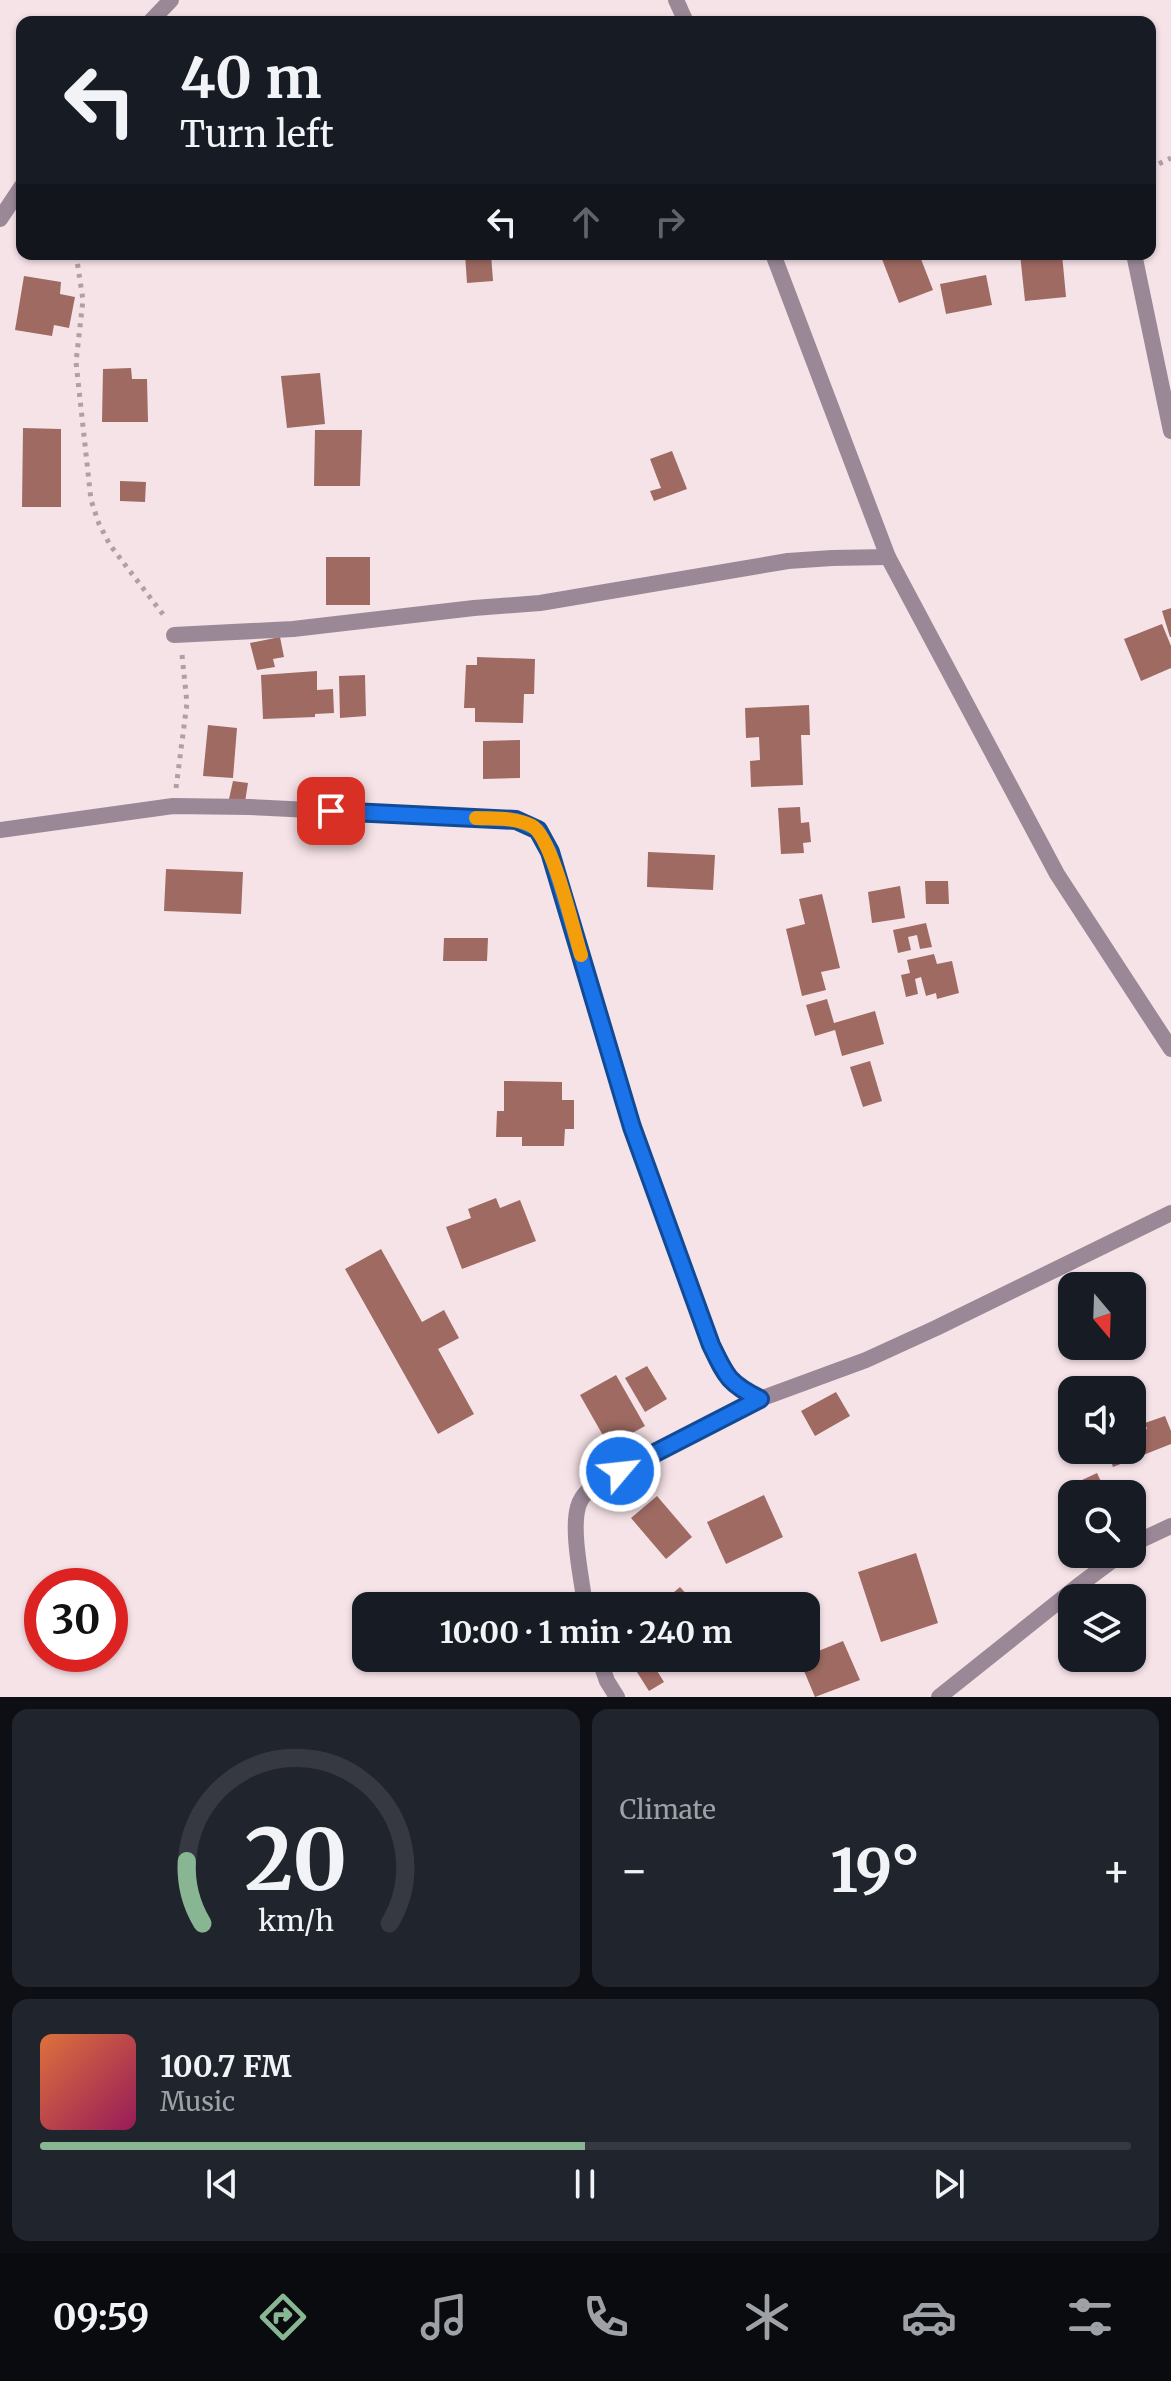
<!DOCTYPE html>
<meta charset="utf-8">
<style>
:root{--surface:#171b24;--page:#20242c;--text:#f1f3f6;--muted:#9ea1a6;--line:#363941;--accent:#89b692}
body{margin:0;font-family:Merriweather,serif;background:var(--page);color:var(--text);height:100vh;display:flex;flex-direction:column;font-size:30px;white-space:nowrap}
*{box-sizing:border-box;margin:0}
p{font-size:26px;color:var(--muted)}
.icon{flex:none;width:44px;height:44px;fill:none;stroke:currentColor;stroke-width:2;stroke-linecap:round;stroke-linejoin:round}
.map{position:relative;height:1697px;overflow:hidden}
.details{display:flex;flex-direction:column;gap:12px;padding:12px;background:#0d0f14;flex:1}
.details>*{flex:none}
.top-card{position:absolute;left:16px;top:16px;width:1140px;height:244px;border-radius:16px;box-shadow:0 2px 6px #0004;background:#171b24;color:var(--text);overflow:hidden}
.needle{width:52px;rotate:161deg}
.controls{position:absolute;left:1058px;top:1272px;display:grid;gap:16px}
.controls a{display:grid;place-items:center;width:88px;height:88px;border-radius:16px;background:var(--surface);box-shadow:0 2px 6px #0004;font-size:40px}
.speed{position:absolute;left:24px;top:1568px;display:flex;gap:16px;font-size:40px;font-weight:700;text-align:center}
.speed>*{display:grid;place-content:center;width:104px;height:104px;border-radius:50%;background:var(--surface);box-shadow:0 2px 6px #0004;line-height:1}
.speed .limit{border:12px solid #d22;background:#fff;color:#111}
.pin{position:absolute;display:grid;place-items:center;width:68px;height:68px;color:#fff;margin:-34px;border-radius:16px;box-shadow:0 4px 12px #0006}
.me{position:absolute;width:88px;margin:-44px;rotate:62deg;stroke-linejoin:round;filter:drop-shadow(0 0 6px #0008)}
.turn{display:flex;align-items:center;gap:28px;height:168px;padding:0 32px;font-size:36px}
.turn .icon{width:104px;height:104px;stroke-width:2.5}
.turn b{display:block;font-size:56px;line-height:68px}
.lanes{display:flex;align-items:center;height:76px;padding:0 32px;background:#0003;justify-content:center;gap:40px;direction:ltr}
.lanes .off{opacity:.35}
.big{font-size:60px;font-weight:700;line-height:1.1}
.details .card{flex:1;display:flex;flex-direction:column;justify-content:center;gap:12px;min-width:0;padding:0 28px;border-radius:16px;background:var(--page)}
.details .dial{align-items:center;gap:0}
.dial svg{height:208px;overflow:visible;fill:none;stroke:var(--line);stroke-width:7;stroke-linecap:round;text-anchor:middle}
.dial text{fill:var(--text);stroke:none}
.song{display:flex;align-items:center;gap:24px}
.cover{width:96px;height:96px;border-radius:12px;background:linear-gradient(135deg,hsl(20 70% 55%),hsl(330 70% 35%))}
.played{height:8px;border-radius:4px;background:linear-gradient(90deg,var(--accent) 50%,var(--line) 50%)}
.keys{display:flex;justify-content:space-around;direction:ltr}
.heat{display:flex;justify-content:space-between;align-items:center;font-size:44px;direction:ltr}
.details .tiles{flex:1;display:grid;gap:12px;grid-template-columns:1fr 1fr}
.card:last-child{grid-column:span 2}
.trip{position:absolute;left:352px;top:1592px;width:468px;height:80px;border-radius:16px;background:var(--surface);box-shadow:0 2px 6px #0004;font-weight:700;line-height:80px;text-align:center}
.menu{display:flex;height:128px;justify-content:space-around;align-items:center;background:#090b0e;color:var(--muted)}
.menu .icon{width:56px;height:56px}
.menu .current{color:var(--accent)}
.menu b{font-size:36px;color:var(--text)}
.map>svg:first-child{display:block}
.building{fill:#9e6a62}
.lines{fill:none;stroke-linecap:round;stroke-linejoin:round}
.path{stroke:#aea0a4;stroke-width:5;stroke-dasharray:4 6;stroke-linecap:butt}
.minor{stroke:#9a8897;stroke-width:16}
.tertiary{stroke:#9a8897;stroke-width:16}
.route-casing{stroke:#114b97;stroke-width:20}
.route{stroke:#1a73e8;stroke-width:14}
.slow{stroke:#f59e0b;stroke-width:14}
</style>
<div class="map">
<svg width="1171" height="1697" viewBox="0 0 1171 1697">
<rect width="100%" height="100%" fill="#f6e3e8"/>
<g class="building">
<path d="M 465,254 L 491,254 L 493,281 L 467,283 Z"/>
<path d="M 880,254 L 919,254 L 933,290 L 899,303 Z"/>
<path d="M 1020,254 L 1062,254 L 1066,297 L 1025,301 Z"/>
<path d="M 986,275 L 992,305 L 946,314 L 940,284 Z"/>
<path d="M 24,276 L 61,282 L 60,294 L 75,297 L 69,328 L 54,325 L 52,336 L 15,330 Z"/>
<path d="M 131,368 L 132,379 L 147,379 L 148,422 L 102,422 L 103,369 Z"/>
<path d="M 320,373 L 325,424 L 287,428 L 281,376 Z"/>
<path d="M 23,428 L 61,429 L 61,507 L 22,507 Z"/>
<path d="M 315,430 L 362,430 L 360,486 L 314,486 Z"/>
<path d="M 672,451 L 687,489 L 654,501 L 650,491 L 661,488 L 650,459 Z"/>
<path d="M 120,481 L 146,482 L 145,502 L 120,501 Z"/>
<rect x="326" y="557" width="44" height="48"/>
<path d="M 1171,608 L 1171,637 L 1170,637 L 1162,611 Z"/>
<path d="M 1162,624 L 1171,646 L 1171,668 L 1141,681 L 1124,639 Z"/>
<path d="M 280,637 L 284,657 L 273,659 L 275,667 L 257,670 L 250,643 Z"/>
<path d="M 477,657 L 535,659 L 534,694 L 524,694 L 523,723 L 475,722 L 475,708 L 464,708 L 466,665 L 477,665 Z"/>
<path d="M 317,671 L 317,690 L 333,689 L 334,713 L 315,714 L 315,717 L 263,719 L 261,675 Z"/>
<path d="M 365,675 L 366,716 L 340,718 L 339,676 Z"/>
<path d="M 809,705 L 810,735 L 801,735 L 803,785 L 751,787 L 750,761 L 760,760 L 759,737 L 746,738 L 745,708 Z"/>
<path d="M 208,725 L 237,728 L 233,778 L 203,776 Z"/>
<path d="M 520,740 L 520,778 L 483,779 L 483,741 Z"/>
<path d="M 233,781 L 248,783 L 245,802 L 229,799 Z"/>
<path d="M 800,807 L 801,823 L 809,822 L 811,842 L 803,843 L 804,853 L 781,854 L 778,808 Z"/>
<path d="M 648,852 L 715,855 L 713,890 L 647,887 Z"/>
<path d="M 166,869 L 243,872 L 241,914 L 164,911 Z"/>
<path d="M 925,881 L 948,881 L 949,904 L 926,904 Z"/>
<path d="M 900,886 L 905,918 L 872,923 L 868,892 Z"/>
<path d="M 822,894 L 840,968 L 821,972 L 826,990 L 802,996 L 786,929 L 805,924 L 799,899 Z"/>
<path d="M 926,923 L 932,947 L 920,949 L 917,935 L 908,937 L 911,950 L 898,953 L 893,930 Z"/>
<path d="M 444,938 L 488,938 L 487,961 L 443,961 Z"/>
<path d="M 934,954 L 937,964 L 952,961 L 959,993 L 937,999 L 936,993 L 926,996 L 921,977 L 915,979 L 918,994 L 906,997 L 901,975 L 910,973 L 907,960 Z"/>
<path d="M 827,999 L 834,1023 L 875,1011 L 884,1044 L 842,1056 L 835,1030 L 815,1036 L 806,1005 Z"/>
<path d="M 870,1061 L 882,1101 L 863,1107 L 850,1067 Z"/>
<path d="M 504,1081 L 562,1082 L 562,1100 L 574,1100 L 574,1129 L 565,1129 L 564,1146 L 522,1146 L 522,1137 L 496,1137 L 497,1111 L 504,1111 Z"/>
<path d="M 496,1198 L 500,1208 L 520,1200 L 536,1241 L 462,1269 L 446,1227 L 471,1218 L 468,1209 Z"/>
<path d="M 381,1249 L 422,1322 L 444,1310 L 459,1338 L 438,1349 L 474,1414 L 438,1434 L 345,1269 Z"/>
<path d="M 647,1366 L 667,1399 L 645,1412 L 625,1378 Z"/>
<path d="M 616,1375 L 645,1426 L 609,1446 L 580,1395 Z"/>
<path d="M 836,1392 L 850,1416 L 815,1436 L 801,1411 Z"/>
<path d="M 1165,1416 L 1171,1431 L 1171,1444 L 1113,1467 L 1107,1450 L 1132,1450 L 1132,1435 L 1147,1429 L 1145,1423 Z"/>
<path d="M 1097,1473 L 1107,1494 L 1072,1494 L 1072,1502 L 1065,1488 Z"/>
<path d="M 764,1495 L 783,1537 L 726,1564 L 707,1522 Z"/>
<path d="M 657,1496 L 692,1537 L 666,1559 L 631,1518 Z"/>
<path d="M 916,1553 L 938,1623 L 881,1642 L 858,1572 Z"/>
<path d="M 680,1587 L 697,1606 L 663,1606 L 660,1604 Z"/>
<path d="M 843,1641 L 860,1680 L 815,1697 L 799,1659 L 806,1658 L 806,1656 Z"/>
<path d="M 628,1658 L 649,1658 L 664,1682 L 649,1691 Z"/>
<path d="M 662,1658 L 685,1658 L 672,1669 Z"/>
</g>
<g class="lines">
<g class="path">
<path d="M 1150,168 L 1171,158"/>
<path d="M 76,254 L 83,300 L 76,362 L 91,500 L 99,524 L 110,545 L 165,617"/>
<path d="M 176,788 L 187,703 L 182,655"/>
</g>
<g class="minor">
<path d="M 150,22 L 171,0"/>
<path d="M 0,219 L 22,186"/>
<path d="M 1134,254 L 1171,431"/>
<path d="M 174,635 L 293,629 L 474,608 L 540,603 L 788,561 L 832,558 L 888,557"/>
<path d="M 0,830 L 173,806 L 249,807 L 516,820 L 538,830 L 550,852 L 632,1127 L 711,1345 C 726,1377 728,1383 760,1399"/>
<path d="M 1132,1546 L 1141,1540 L 1171,1526"/>
<path d="M 585,1606 C 582,1580 571,1532 578,1507 C 580,1498 586,1493 592,1486 L 760,1399 L 866,1360 L 936,1328 L 1171,1213"/>
<path d="M 599,1658 L 607,1681 L 617,1697"/>
<path d="M 939,1697 L 1078,1586 L 1121,1554"/>
</g>
<g class="tertiary">
<path d="M 676,0 L 686,22"/>
<path d="M 773,254 L 888,557 L 1057,874 L 1171,1049"/>
</g>
</g>
<g class="lines">
<g class="route-casing">
<path id="route" d="M 331,811 L 516,820 L 538,830 L 550,852 L 632,1127 L 711,1345 C 726,1376 728,1383 760,1399 L 620,1471"/>
</g>
<use href="#route" class="route"/>
<path class="slow" d="M 476,818 C 494,819 515,817 532,826 C 552,837 573,929 581,955"/>
</g>
</svg>
<div class="controls">
<a><svg class="needle" viewBox="-14 -14 28 28"><path d="M0-13l5 13h-10z" fill="#e53935"/><path d="M0 13l5-13h-10z" fill="#9ea1a6"/></svg></a>
<a><svg class="icon" aria-label="sound" viewBox="0 0 24 24"><path d="M4 9h4l5-4v14l-5-4H4zM17 9q2 3 0 6"/></svg></a>
<a><svg class="icon" aria-label="search" viewBox="0 0 24 24"><circle cx="10" cy="10" r="6"/><path d="M15 15l6 6"/></svg></a>
<a><svg class="icon" aria-label="layers" viewBox="0 0 24 24"><path d="M12 4l9 5-9 5-9-5zM3 14l9 5 9-5"/></svg></a>
</div>
<div class="speed"><div class="limit">30</div></div>
<div class="pin" style="left:331px;top:811px;background:#d93025"><svg class="icon" aria-label="arrive" viewBox="0 0 24 24"><path d="M6 21V4h12l-3 4 3 4H6"/></svg></div>
<svg class="me" style="left:620px;top:1471px" viewBox="-20 -20 40 40"><circle r="17" fill="#1a73e8" stroke="#fff" stroke-width="3"/><path d="M0-11L8 9 0 5-8 9z" fill="#fff"/></svg>
<div class="trip">10:00 · 1 min · 240 m</div>
<div class="top-card">
<div class="turn"><svg class="icon" aria-label="left" viewBox="0 0 24 24"><path d="M17 20v-9H6M10 6l-5 5 5 5"/></svg><div><b>40 m</b>Turn left</div></div>
<div class="lanes"><svg class="icon" aria-label="left" viewBox="0 0 24 24"><path d="M17 20v-9H6M10 6l-5 5 5 5"/></svg><svg class="icon off" aria-label="ahead" viewBox="0 0 24 24"><path d="M12 20V5M6 11l6-6 6 6"/></svg><svg class="icon off" aria-label="right" viewBox="0 0 24 24"><path d="M7 20v-9h11M14 6l5 5-5 5"/></svg></div>
</div>
</div>
<section class="details">
<div class="tiles">
<div class="card dial"><svg viewBox="0 0 100 80">
<path d="M14 69A42 42 0 1 1 86 69"/>
<path d="M14 69A42 42 0 0 1 8 45" stroke="#89b692"/>
<text x="50" y="56" font-size="32" font-weight="700">20</text>
<text x="50" y="72" font-size="11">km/h</text>
</svg></div>
<div class="card"><p>Climate</p>
<div class="heat"><a>−</a><b class="big">19°</b><a>+</a></div>
</div>
<div class="card">
<div class="song"><i class="cover"></i><div><b>100.7 FM</b><p>Music</p></div></div>
<div class="played"></div>
<div class="keys"><svg class="icon" aria-label="previous" viewBox="0 0 24 24"><path d="M18 5L8 12l10 7zM5 5v14"/></svg><svg class="icon" aria-label="pause" viewBox="0 0 24 24"><path d="M8 5v14M16 5v14"/></svg><svg class="icon" aria-label="next" viewBox="0 0 24 24"><path d="M6 5l10 7-10 7zM19 5v14"/></svg></div>
</div>
</div>
</section>
<nav class="menu">
<b>09:59</b>
<svg class="icon current" aria-label="directions" viewBox="0 0 24 24"><path d="M12 3l9 9-9 9-9-9zM9 14v-3h6M13 9l2 2-2 2"/></svg>
<svg class="icon" aria-label="music" viewBox="0 0 24 24"><path d="M9 18V5l10-2v13"/><circle cx="6" cy="18" r="3"/><circle cx="16" cy="16" r="3"/></svg>
<svg class="icon" aria-label="phone" viewBox="0 0 24 24"><path d="M5 4h4l2 5-3 2q2 4 5 5l2-3 5 2v4C11 20 4 13 5 4z"/></svg>
<svg class="icon" aria-label="climate" viewBox="0 0 24 24"><path d="M12 3v18M4 7l16 10M4 17L20 7"/></svg>
<svg class="icon" aria-label="car" viewBox="0 0 24 24"><path d="M5 17H2v-5l4-1 3-4h7l3 4 3 1v5h-3M9 17h6M6 11h13"/><circle cx="7" cy="17" r="2"/><circle cx="17" cy="17" r="2"/></svg>
<svg class="icon" aria-label="filters" viewBox="0 0 24 24"><path d="M4 7h16M4 17h16"/><circle cx="9" cy="7" r="2"/><circle cx="15" cy="17" r="2"/></svg>
</nav>
